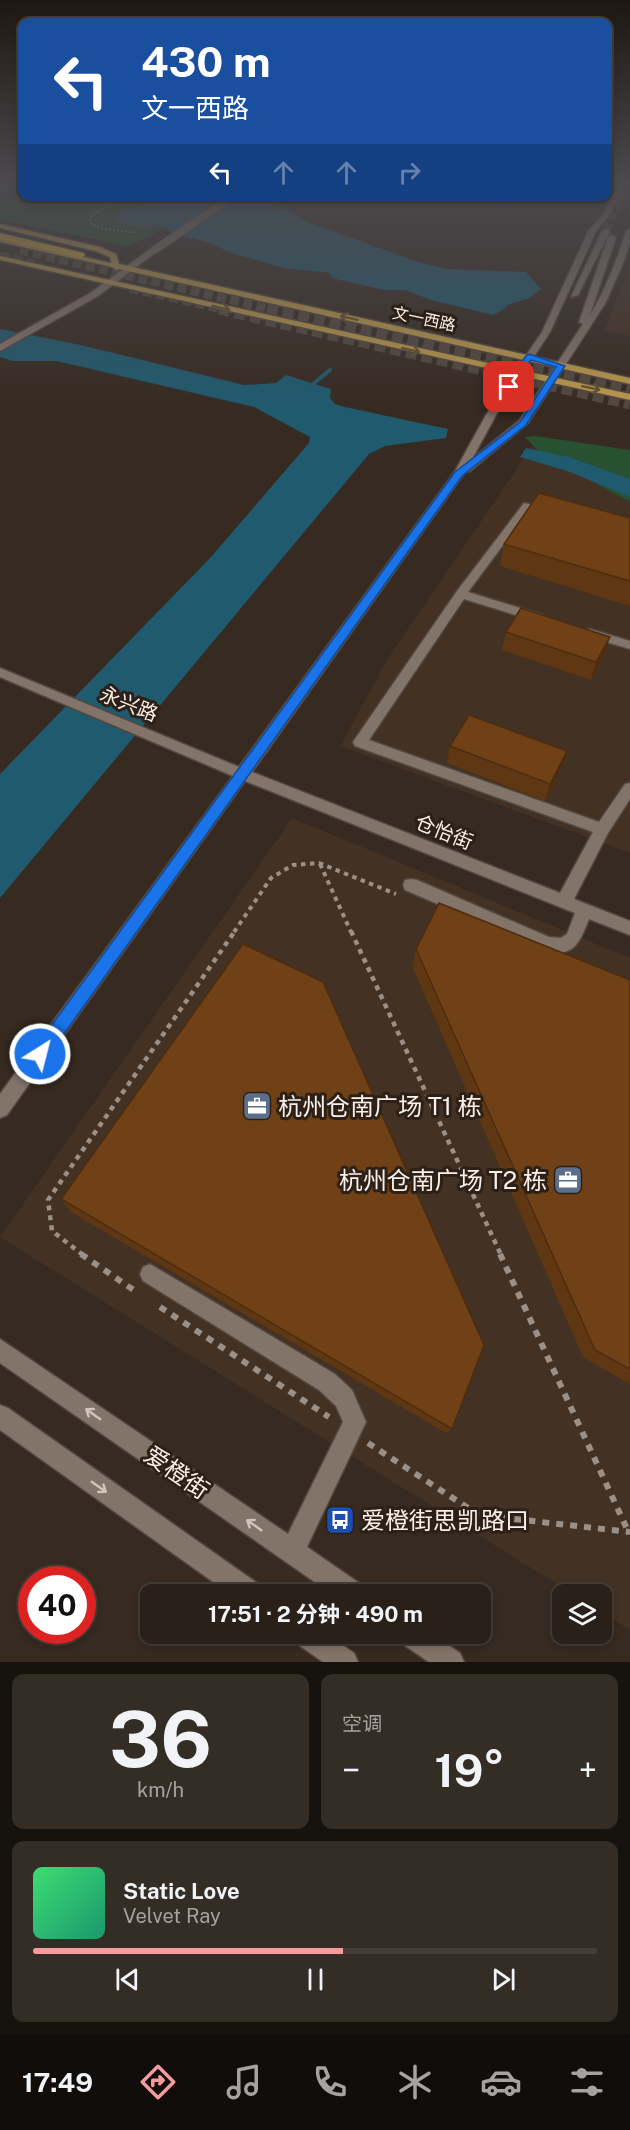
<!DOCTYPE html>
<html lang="zh">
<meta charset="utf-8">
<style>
:root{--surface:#282019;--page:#342d26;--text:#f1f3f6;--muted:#a5a3a2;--line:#443e38;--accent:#f59b9e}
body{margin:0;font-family:"Public Sans","Noto Sans SC",sans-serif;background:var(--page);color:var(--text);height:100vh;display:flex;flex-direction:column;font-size:22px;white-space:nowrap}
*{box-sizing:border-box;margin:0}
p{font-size:20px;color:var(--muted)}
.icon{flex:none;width:33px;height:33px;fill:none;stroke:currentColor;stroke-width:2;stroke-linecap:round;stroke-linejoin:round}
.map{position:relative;height:1662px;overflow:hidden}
.sheet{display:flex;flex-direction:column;gap:12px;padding:12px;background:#16120e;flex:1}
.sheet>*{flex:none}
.guide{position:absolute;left:18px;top:18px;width:594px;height:183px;border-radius:12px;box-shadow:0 3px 9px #0003,0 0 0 2px var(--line);background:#1a4fa0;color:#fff;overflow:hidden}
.controls{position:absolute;left:552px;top:1584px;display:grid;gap:12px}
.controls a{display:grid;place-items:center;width:60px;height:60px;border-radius:12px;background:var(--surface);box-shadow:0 3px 9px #0003,0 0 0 2px var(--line);font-size:30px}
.speed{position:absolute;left:18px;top:1566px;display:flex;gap:12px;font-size:30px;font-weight:700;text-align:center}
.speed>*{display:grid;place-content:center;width:78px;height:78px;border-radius:50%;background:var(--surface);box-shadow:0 3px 9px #0003,0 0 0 2px var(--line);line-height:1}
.speed .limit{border:9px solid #d22;background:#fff;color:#111}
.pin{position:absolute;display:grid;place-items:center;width:51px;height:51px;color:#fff;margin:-26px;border-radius:12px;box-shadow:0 3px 9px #0006}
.me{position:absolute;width:66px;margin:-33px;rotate:36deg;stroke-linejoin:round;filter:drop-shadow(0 0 4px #0008)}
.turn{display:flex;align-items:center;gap:21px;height:126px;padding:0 24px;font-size:27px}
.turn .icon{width:78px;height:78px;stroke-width:2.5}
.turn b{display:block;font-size:42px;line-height:51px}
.lanes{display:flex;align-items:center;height:57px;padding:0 24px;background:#0003;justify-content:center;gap:30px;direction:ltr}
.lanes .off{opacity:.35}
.big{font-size:45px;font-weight:700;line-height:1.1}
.sheet .card{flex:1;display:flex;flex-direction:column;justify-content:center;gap:9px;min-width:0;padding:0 21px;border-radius:12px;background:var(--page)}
.sheet .dial{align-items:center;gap:0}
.dial b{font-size:78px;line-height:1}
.song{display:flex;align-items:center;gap:18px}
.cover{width:72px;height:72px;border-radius:9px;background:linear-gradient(135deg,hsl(140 70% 55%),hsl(160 70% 35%))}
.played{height:6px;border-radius:3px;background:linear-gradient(90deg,var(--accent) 55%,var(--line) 55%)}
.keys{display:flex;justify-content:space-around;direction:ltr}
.heat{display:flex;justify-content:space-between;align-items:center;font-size:33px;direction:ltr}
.sheet .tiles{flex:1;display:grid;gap:12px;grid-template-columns:1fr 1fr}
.card:last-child{grid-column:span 2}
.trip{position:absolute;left:140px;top:1584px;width:351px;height:60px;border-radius:12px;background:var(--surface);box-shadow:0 3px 9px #0003,0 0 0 2px var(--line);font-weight:700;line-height:60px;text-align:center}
.tabs{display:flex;height:96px;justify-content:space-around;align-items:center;background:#100d0a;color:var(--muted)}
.tabs .icon{width:42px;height:42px}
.tabs .active{color:var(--accent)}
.tabs b{font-size:27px;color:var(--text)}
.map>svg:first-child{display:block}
.built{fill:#433124}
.green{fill:#275130}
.water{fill:#1f5a6f}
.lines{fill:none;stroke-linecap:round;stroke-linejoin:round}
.stream{stroke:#1f5a6f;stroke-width:4}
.minor-tunnel{stroke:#53483f;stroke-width:8;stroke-dasharray:8 4;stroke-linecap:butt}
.highway-tunnel-far1{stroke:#53483f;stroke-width:9;stroke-dasharray:9 4.5;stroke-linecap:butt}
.highway-tunnel{stroke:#53483f;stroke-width:11;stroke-dasharray:11 5;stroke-linecap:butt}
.minor-casing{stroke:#524740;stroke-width:3}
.major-casing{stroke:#524740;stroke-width:3}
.highway-casing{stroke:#524740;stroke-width:3}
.path-far3{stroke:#9a9088;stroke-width:1.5;stroke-dasharray:2 2;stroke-linecap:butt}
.path-far2{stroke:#9a9088;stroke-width:4;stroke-dasharray:4.5 4.5;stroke-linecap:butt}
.path-far1{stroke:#9a9088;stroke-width:4.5;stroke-dasharray:5 5;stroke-linecap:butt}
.path{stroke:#9a9088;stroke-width:6;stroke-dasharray:7 7;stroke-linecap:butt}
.minor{fill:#837469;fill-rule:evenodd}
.major{fill:#bd9a4b;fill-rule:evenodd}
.highway{fill:#e3b437;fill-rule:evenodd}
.minor-bridge-casing{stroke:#524740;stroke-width:9;stroke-linecap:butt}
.minor-bridge{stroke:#837469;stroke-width:8}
.wall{fill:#603713}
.shaded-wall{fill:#4e2d0f}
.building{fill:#704016;stroke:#4e2d0f;stroke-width:1.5}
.oneway{stroke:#66512c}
.oneway2{stroke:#d0c5bd}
.route{fill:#1a73e8;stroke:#114b97;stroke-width:1.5}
.labels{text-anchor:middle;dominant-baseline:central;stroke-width:6;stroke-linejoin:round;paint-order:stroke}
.far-street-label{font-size:16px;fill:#f9f0ea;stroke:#2c2017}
.street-label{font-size:20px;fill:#f9f0ea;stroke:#2c2017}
.near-poi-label{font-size:24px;fill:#f9f0ea;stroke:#2c2017;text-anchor:start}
.near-street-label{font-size:24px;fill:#f9f0ea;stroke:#2c2017}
</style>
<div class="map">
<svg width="630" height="1662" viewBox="0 0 630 1662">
<rect width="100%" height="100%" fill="#362a21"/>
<g class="built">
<path d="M 630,264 L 630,336 L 604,331 Z"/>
<path d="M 532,446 L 541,454 L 630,502 L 630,853 L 340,746 L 387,660 Z"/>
<path d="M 292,818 L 630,958 L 630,1630 L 602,1612 L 602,1594 L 573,1594 L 0,1237 Z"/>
</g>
<g class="green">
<path d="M 0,181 L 22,181 L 22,196 L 215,197 L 207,198 L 149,237 L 128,246 L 0,220 Z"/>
<path d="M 536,436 L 630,450 L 630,502 L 541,454 L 525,437 Z"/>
</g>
<g class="water">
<path d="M 152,197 L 261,197 L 308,222 L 418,262 L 447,269 L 526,272 L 541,289 L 529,298 L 508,305 L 503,310 L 493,315 L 431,300 L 405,290 L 384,290 L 332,278 L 330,273 L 284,268 L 229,252 L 208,242 L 181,236 L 162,227 L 124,224 L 112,221 C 117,216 120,212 128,209 C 138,205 148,206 156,198 Z"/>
<path d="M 0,329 L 81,345 L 244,385 L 276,383 L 286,375 L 331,389 L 330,398 L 335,404 L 345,407 L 448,429 L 446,438 L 385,446 L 369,454 L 0,898 L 0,774 L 211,557 L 309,443 L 310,437 L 254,407 L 57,361 L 13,361 L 0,357 Z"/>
<path d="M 526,448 L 569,457 L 630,479 L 630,497 L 570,472 L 520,457 Z"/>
</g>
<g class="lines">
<path class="stream" d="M 308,388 L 330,370"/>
<path class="minor-tunnel" d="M 606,231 L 628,181"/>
<g class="highway-tunnel-far1">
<path d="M 20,250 L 274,310"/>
<path d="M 0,256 L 33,264"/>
<path d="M 130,288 L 226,310"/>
</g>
<g class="highway-tunnel">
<path d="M 219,309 L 630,404"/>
<path d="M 267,309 L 630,388"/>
</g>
<g class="minor-casing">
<g id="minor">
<path d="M 620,181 L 626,181 L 609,216 L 596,231 L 550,332 L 496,415 L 472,459 L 519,421 L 583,324 L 579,322 L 608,237 L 612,235 L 616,237 L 590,315 C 606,289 617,260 626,231 L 630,229 L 630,242 L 624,261 L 606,302 L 528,423 L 470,471 L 465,472 L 252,772 L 560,893 L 593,832 L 355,746 L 353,742 L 457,591 L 524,503 L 552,509 L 552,513 L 530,509 L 468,592 L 543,615 L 543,621 L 535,621 L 464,599 L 369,740 L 599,822 L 625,784 L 630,783 L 630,799 L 608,833 L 574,899 L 630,921 L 630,935 L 589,919 C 579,944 573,960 542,949 L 405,890 L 403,885 L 405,880 L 411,879 L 417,880 L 549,937 L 561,938 L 567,934 L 575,913 L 245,781 L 7,1115 L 0,1118 L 0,1094 L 233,776 L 0,677 L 0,668 L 239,767 L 454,473 L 486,415 L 542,332 L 589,230 L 603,215 Z"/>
<path d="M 606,229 L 610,231 L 578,295 L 571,297 L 602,231 Z"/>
<path d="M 153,247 L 160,249 L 98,296 L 0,351 L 0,344 L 92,292 Z"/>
<path d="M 590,629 L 630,641 L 630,649 L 586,636 L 584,633 L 586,630 Z"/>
<path d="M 150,1264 L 335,1374 L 352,1390 L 366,1422 L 307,1547 L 362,1585 L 365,1594 L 332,1594 L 0,1363 L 0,1339 L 288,1534 L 343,1422 L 336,1406 L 319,1390 L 143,1281 L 140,1274 L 143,1267 Z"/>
<path d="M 0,1405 L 8,1408 L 260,1585 L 263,1594 L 230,1594 L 0,1430 Z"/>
<path d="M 292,1634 L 326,1634 L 354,1653 L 358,1662 L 323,1662 L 296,1643 Z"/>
<path d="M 397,1634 L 432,1634 L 460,1653 L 464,1662 L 429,1662 L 401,1643 Z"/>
</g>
</g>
<g class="major-casing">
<g id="major">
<path d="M 0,224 L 100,247 L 116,254 L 119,264 L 630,378 L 630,384 L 119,269 L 116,270 L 112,267 L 0,242 L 0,238 L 111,263 L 110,257 L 95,251 L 0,228 Z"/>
<path d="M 0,256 L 630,394 L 630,400 L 0,260 Z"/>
</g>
</g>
<g class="highway-casing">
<path id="highway" d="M 0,233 L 84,253 L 85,255 L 81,258 L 0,239 Z"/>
</g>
<path class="path-far3" d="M 121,196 C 113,208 98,208 89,219 L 91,224 L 104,229 L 136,233"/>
<g class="path-far2">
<path d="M 320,864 L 351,932"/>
<path d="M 234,932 L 271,878 L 293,865 L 319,863 L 396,894"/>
</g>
<g class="path-far1">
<path d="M 351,931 L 501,1255"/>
<path d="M 83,1255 L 52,1231 L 48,1200 L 235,931"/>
</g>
<g class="path">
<path d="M 81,1254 L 138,1293"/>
<path d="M 500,1254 L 628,1531"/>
<path d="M 160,1307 L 329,1417"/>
<path d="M 368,1443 L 479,1515 L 630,1532"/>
</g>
<use href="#minor" class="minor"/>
<use href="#major" class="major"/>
<use href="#highway" class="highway"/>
<g class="minor-bridge-casing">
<path id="minor-bridge" d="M 156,249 L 233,196"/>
</g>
<use href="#minor-bridge" class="minor-bridge"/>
</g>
<g class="wall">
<path d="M 630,518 L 630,606 L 500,566 L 504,544 Z"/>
<path d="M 506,632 L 610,637 L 604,654 L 591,680 L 502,650 Z"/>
<path d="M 450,746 L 561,768 L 545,801 L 447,763 Z"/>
<path d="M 416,949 L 630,980 L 630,1384 L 583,1357 L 413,968 Z"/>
<path d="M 61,1199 L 452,1429 L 446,1433 L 71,1212 Z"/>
</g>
<g class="shaded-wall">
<path d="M 610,637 L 604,654 L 591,680 L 596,662 Z"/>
<path d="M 567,751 L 561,768 L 545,801 L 550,784 Z"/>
</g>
<g class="building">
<path d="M 539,493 L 630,518 L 630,581 L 504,544 Z"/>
<path d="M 521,608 L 610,637 L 596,662 L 506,632 Z"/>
<path d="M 469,715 L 567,751 L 550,784 L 450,746 Z"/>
<path d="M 439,903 L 630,980 L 630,1369 L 595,1350 L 416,949 Z"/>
<path d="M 243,944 L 323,982 L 484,1345 L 452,1429 L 61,1199 Z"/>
</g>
<defs><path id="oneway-shaft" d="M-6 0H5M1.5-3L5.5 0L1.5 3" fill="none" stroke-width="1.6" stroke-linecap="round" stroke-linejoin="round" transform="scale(1.5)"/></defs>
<g class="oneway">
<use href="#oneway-shaft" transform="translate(221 308) rotate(13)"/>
<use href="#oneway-shaft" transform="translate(349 318) rotate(-168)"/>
<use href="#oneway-shaft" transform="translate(411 350) rotate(12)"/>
<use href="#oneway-shaft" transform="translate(591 388) rotate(12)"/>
</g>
<g class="oneway2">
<use href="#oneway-shaft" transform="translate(93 1414) rotate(-145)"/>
<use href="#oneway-shaft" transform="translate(99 1487) rotate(35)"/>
<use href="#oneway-shaft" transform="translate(254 1525) rotate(-145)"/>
</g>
<linearGradient id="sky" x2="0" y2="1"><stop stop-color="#1e1712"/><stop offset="0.44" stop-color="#4c4a4e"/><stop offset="1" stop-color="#4c4a4e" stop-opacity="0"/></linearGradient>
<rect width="630" height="414" fill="url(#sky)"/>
<path class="route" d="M 529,354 L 565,366 L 526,425 L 462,476 L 46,1059 L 40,1061 L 35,1059 L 32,1054 L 35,1048 L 455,472 L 520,422 L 556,367 L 531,360 L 512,389 L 506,389 L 505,387 L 525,357 Z"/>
<defs>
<g id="office-square" transform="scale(1.5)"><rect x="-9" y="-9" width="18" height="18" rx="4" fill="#5c6f8a" stroke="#2c2017"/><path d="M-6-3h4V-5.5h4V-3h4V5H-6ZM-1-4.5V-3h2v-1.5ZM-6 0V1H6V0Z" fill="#fff"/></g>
<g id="bus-square" transform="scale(1.5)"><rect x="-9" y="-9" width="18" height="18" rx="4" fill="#1a4fb4" stroke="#2c2017"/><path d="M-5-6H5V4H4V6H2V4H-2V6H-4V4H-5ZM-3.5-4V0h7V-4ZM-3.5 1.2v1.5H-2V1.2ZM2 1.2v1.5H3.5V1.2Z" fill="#fff"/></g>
</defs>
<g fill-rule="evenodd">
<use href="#office-square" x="257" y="1106"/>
<use href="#office-square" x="568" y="1180"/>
<use href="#bus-square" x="340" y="1520"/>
</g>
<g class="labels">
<g class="far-street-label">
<text transform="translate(424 319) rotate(12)">文一西路</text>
</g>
<g class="street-label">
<text transform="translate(129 704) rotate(22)">永兴路</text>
<text transform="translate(444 832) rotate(22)">仓怡街</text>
</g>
<g class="near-poi-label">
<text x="278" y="1106">杭州仓南广场 T1 栋</text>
<text x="547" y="1180" text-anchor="end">杭州仓南广场 T2 栋</text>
<text x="361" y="1520">爱橙街思凯路口</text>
</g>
<g class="near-street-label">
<text transform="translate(177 1472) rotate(35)">爱橙街</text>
</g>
</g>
</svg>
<div class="controls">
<a><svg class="icon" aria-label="layers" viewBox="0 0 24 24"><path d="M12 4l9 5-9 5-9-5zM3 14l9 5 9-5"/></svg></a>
</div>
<div class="speed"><div class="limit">40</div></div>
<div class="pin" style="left:509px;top:387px;background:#d93025"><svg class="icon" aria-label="arrive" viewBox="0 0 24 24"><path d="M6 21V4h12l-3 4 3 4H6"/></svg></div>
<svg class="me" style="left:40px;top:1054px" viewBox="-20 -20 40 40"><circle r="17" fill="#1a73e8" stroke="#fff" stroke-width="3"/><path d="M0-11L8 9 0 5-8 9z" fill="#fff"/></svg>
<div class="trip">17:51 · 2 分钟 · 490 m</div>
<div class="guide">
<div class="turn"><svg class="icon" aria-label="left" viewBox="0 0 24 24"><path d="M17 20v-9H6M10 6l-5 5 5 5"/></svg><div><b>430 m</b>文一西路</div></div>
<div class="lanes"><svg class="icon" aria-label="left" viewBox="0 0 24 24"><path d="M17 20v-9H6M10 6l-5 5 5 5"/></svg><svg class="icon off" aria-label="ahead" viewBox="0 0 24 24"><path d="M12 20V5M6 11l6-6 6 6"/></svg><svg class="icon off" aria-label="ahead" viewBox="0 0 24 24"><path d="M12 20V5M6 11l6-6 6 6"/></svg><svg class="icon off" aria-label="right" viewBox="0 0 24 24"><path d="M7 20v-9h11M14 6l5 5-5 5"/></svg></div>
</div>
</div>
<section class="sheet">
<div class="tiles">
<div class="card dial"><b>36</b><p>km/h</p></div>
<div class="card"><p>空调</p>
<div class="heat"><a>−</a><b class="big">19°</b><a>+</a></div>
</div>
<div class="card">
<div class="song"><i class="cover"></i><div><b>Static Love</b><p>Velvet Ray</p></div></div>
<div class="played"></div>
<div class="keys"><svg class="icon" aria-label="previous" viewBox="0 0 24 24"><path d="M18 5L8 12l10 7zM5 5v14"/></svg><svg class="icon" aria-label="pause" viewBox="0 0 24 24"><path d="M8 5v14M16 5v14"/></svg><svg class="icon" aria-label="next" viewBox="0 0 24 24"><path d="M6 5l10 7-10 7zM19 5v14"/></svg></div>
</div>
</div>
</section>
<nav class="tabs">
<b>17:49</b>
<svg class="icon active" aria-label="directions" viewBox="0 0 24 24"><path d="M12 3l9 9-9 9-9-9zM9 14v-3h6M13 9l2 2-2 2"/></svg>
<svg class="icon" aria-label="music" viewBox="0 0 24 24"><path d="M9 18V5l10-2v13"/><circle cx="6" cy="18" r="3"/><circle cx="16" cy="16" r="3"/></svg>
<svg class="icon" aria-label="phone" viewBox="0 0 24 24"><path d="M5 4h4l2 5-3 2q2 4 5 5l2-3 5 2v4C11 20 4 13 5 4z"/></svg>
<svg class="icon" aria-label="climate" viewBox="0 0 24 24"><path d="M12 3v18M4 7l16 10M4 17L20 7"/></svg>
<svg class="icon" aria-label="car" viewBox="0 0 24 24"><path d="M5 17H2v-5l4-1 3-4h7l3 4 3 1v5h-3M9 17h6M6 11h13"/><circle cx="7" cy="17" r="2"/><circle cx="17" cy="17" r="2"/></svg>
<svg class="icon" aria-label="filters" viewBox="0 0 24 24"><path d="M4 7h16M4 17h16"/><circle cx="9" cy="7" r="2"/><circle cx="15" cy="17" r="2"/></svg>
</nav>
